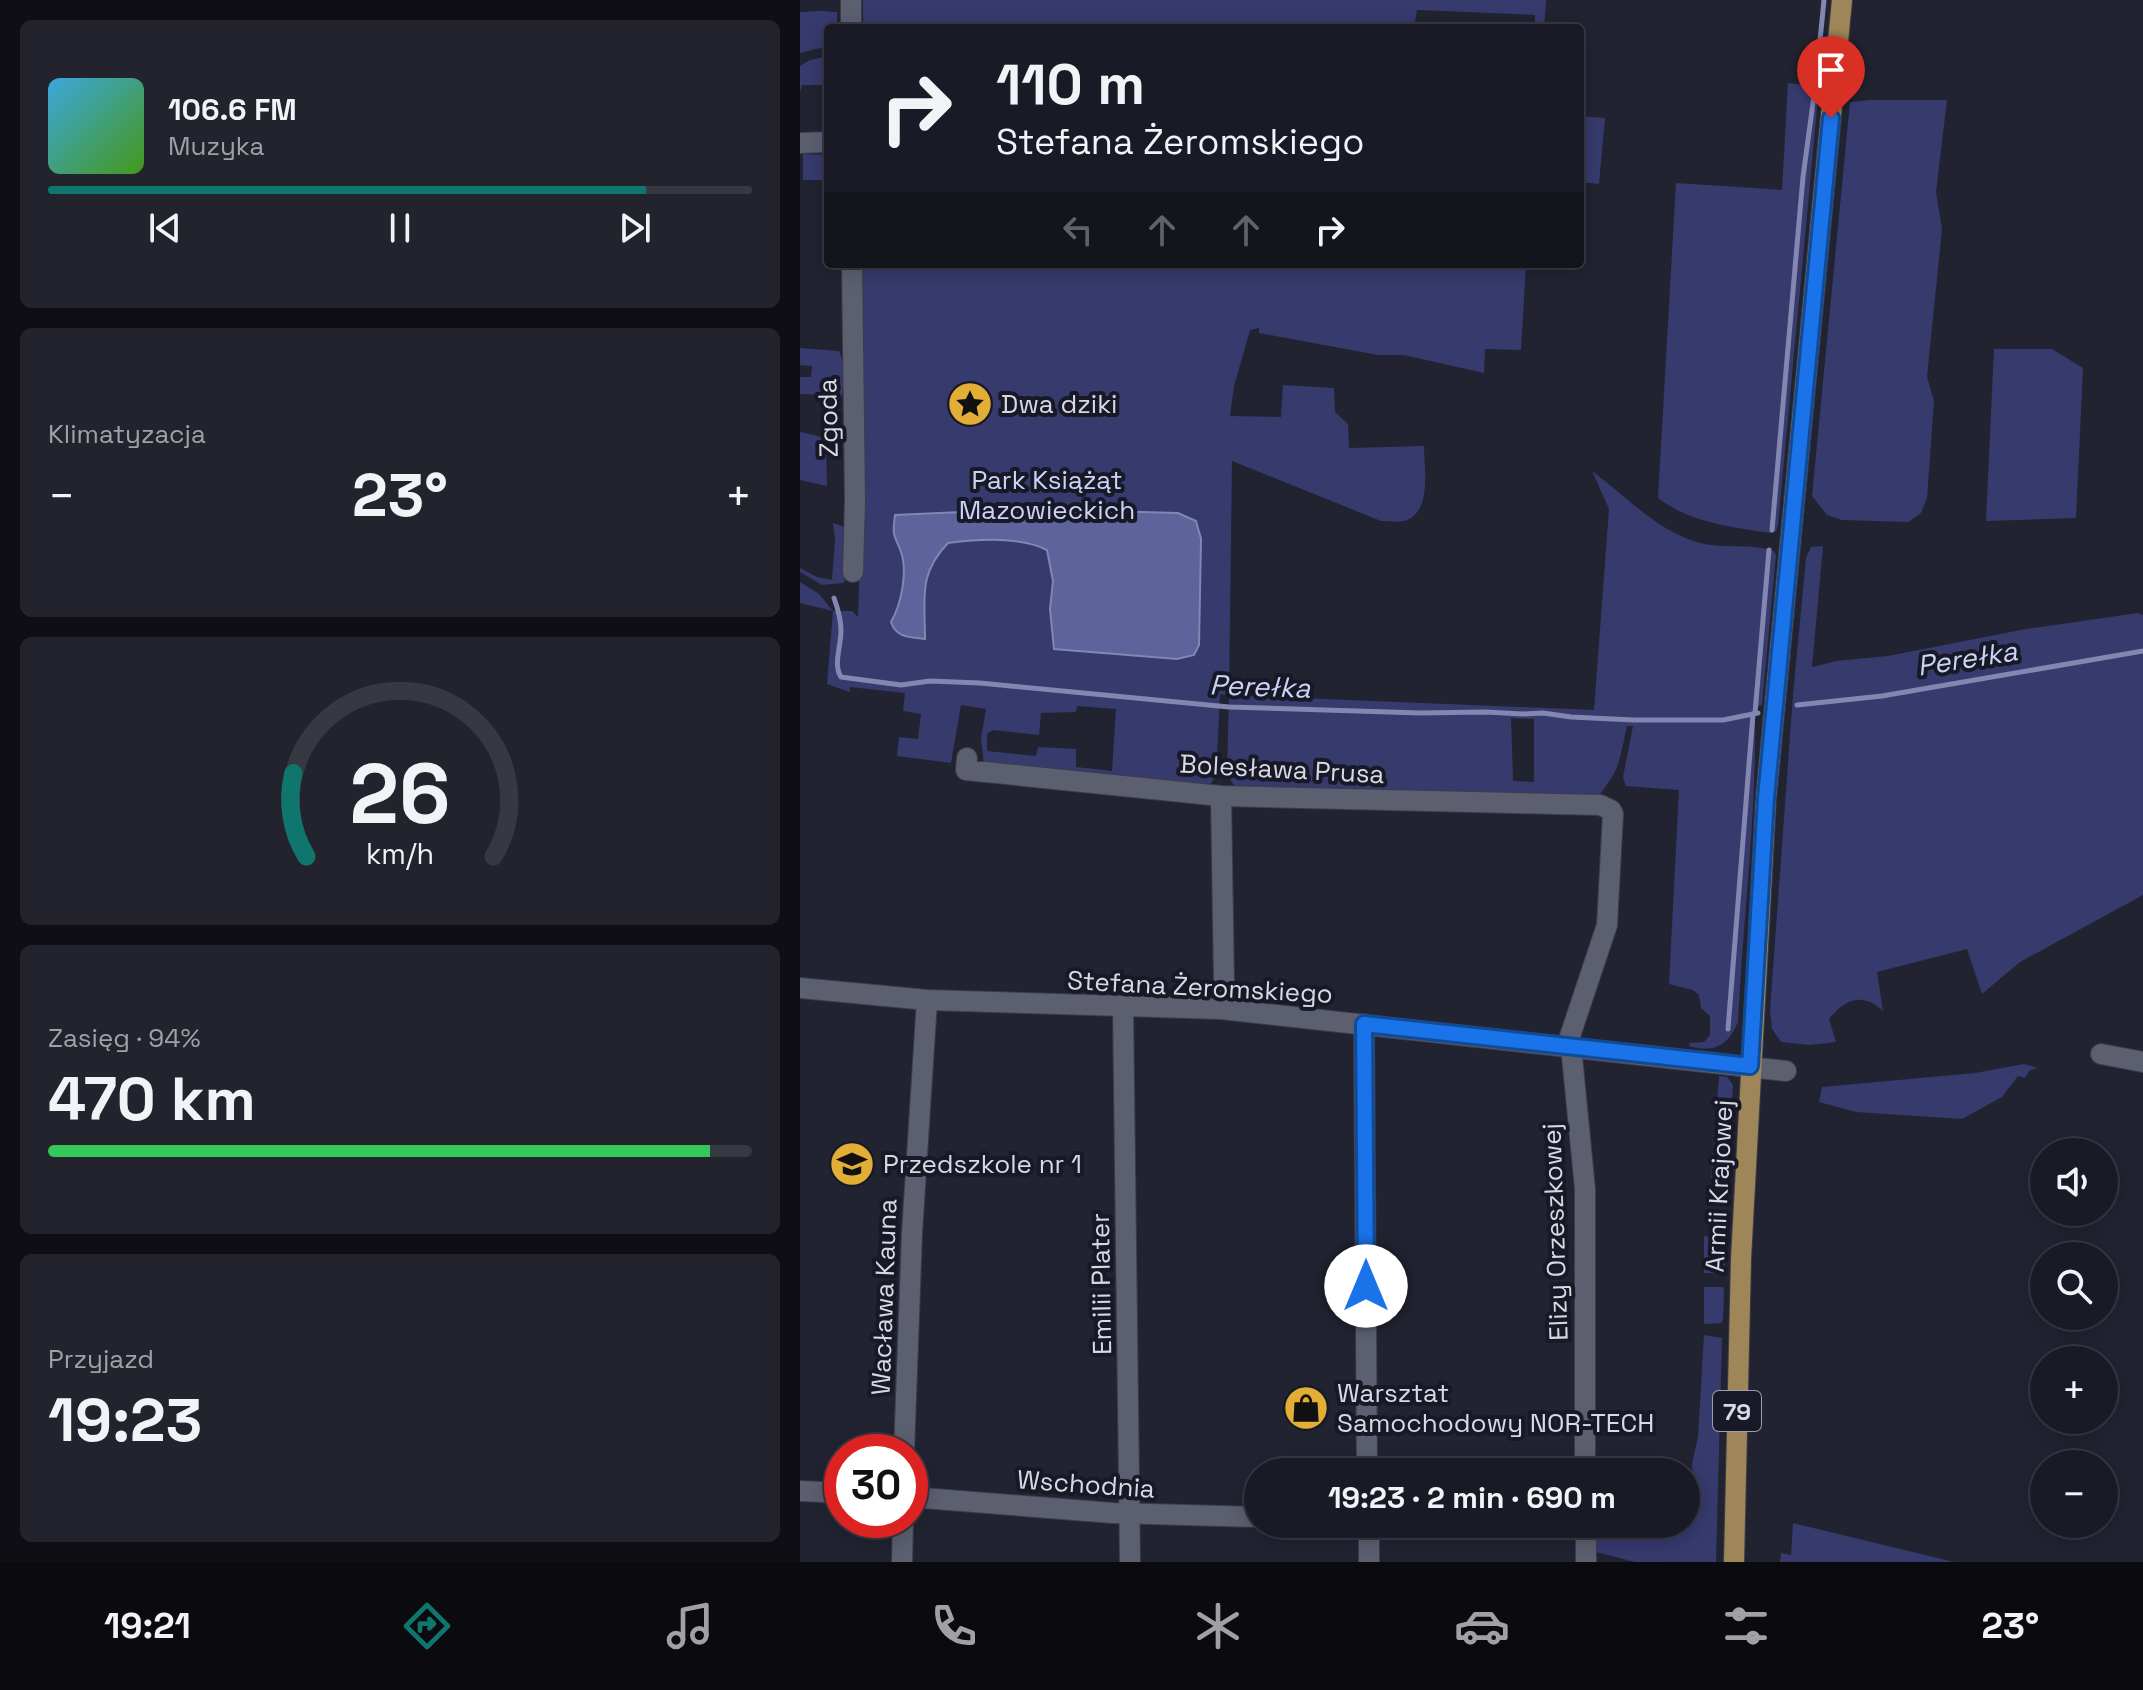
<!DOCTYPE html>
<html lang="pl">
<meta charset="utf-8">
<style>
:root{--surface:#191a25;--page:#22232d;--text:#f1f3f6;--muted:#9fa1a7;--line:#373842;--accent:#0f766e}
body{margin:0;font-family:"Space Grotesk",sans-serif;background:var(--page);color:var(--text);height:100vh;display:flex;flex-direction:column;font-size:30px;white-space:nowrap}
*{box-sizing:border-box;margin:0}
p{font-size:26px;color:var(--muted)}
.icon{flex:none;width:44px;height:44px;fill:none;stroke:currentColor;stroke-width:2;stroke-linecap:round;stroke-linejoin:round}
.map{position:relative;flex:1;overflow:hidden}
.side{display:flex;flex-direction:column;gap:20px;padding:20px;background:#0e0e14;width:800px}
.side>*{flex:none}
.top-card{position:absolute;left:24px;top:24px;width:760px;height:244px;border-radius:8px;box-shadow:0 4px 20px #0003,0 0 0 2px var(--line);background:#191a25;color:var(--text);overflow:hidden}
.buttons{position:absolute;left:1230px;top:1138px;display:grid;gap:16px}
.buttons a{display:grid;place-items:center;width:88px;height:88px;border-radius:50%;background:var(--surface);box-shadow:0 4px 20px #0003,0 0 0 2px var(--line);font-size:40px}
.speed{position:absolute;left:24px;top:1434px;display:flex;gap:16px;font-size:40px;font-weight:700;text-align:center}
.speed>*{display:grid;place-content:center;width:104px;height:104px;border-radius:50%;background:var(--surface);box-shadow:0 4px 20px #0003,0 0 0 2px var(--line);line-height:1}
.speed .limit{border:12px solid #d22;background:#fff;color:#111}
.pin{position:absolute;display:grid;place-items:center;width:68px;height:68px;color:#fff;margin:-82px -34px;border-radius:50% 50% 50% 0;rotate:-45deg;box-shadow:0 0 8px #0007}
.pin .icon{rotate:45deg}
.me{position:absolute;width:88px;margin:-44px;rotate:0deg;stroke-linejoin:round;filter:drop-shadow(0 0 6px #0008)}
.turn{display:flex;align-items:center;gap:28px;height:168px;padding:0 40px;font-size:36px}
.turn .icon{width:104px;height:104px;stroke-width:2.5}
.turn b{display:block;font-size:56px;line-height:68px}
.lanes{display:flex;align-items:center;height:76px;padding:0 40px;background:#0003;justify-content:center;gap:40px;direction:ltr}
.lanes .off{opacity:.35}
.big{font-size:60px;font-weight:700;line-height:1.1}
.side .widget{flex:1;display:flex;flex-direction:column;justify-content:center;gap:12px;min-width:0;padding:0 28px;border-radius:12px;background:var(--page)}
.side .dial{align-items:center;gap:0}
.dial svg{height:208px;overflow:visible;fill:none;stroke:var(--line);stroke-width:7;stroke-linecap:round;text-anchor:middle}
.dial text{fill:var(--text);stroke:none}
.song{display:flex;align-items:center;gap:24px}
.cover{width:96px;height:96px;border-radius:12px;background:linear-gradient(135deg,hsl(200 70% 55%),hsl(100 70% 35%))}
.played{height:8px;border-radius:4px;background:linear-gradient(90deg,var(--accent) 85%,var(--line) 85%)}
.keys{display:flex;justify-content:space-around;direction:ltr}
.heat{display:flex;justify-content:space-between;align-items:center;font-size:44px;direction:ltr}
.charge{height:12px;border-radius:6px;background:linear-gradient(90deg,#34c759 94%,var(--line) 0)}
.trip{position:absolute;left:444px;top:1458px;width:456px;height:80px;border-radius:40px;background:var(--surface);box-shadow:0 4px 20px #0003,0 0 0 2px var(--line);font-weight:700;line-height:80px;text-align:center}
.tabs{display:flex;height:128px;justify-content:space-around;align-items:center;background:#0a0a0f;color:var(--muted)}
.tabs .icon{width:56px;height:56px}
.tabs .selected{color:var(--accent)}
.tabs b{font-size:36px;color:var(--text)}
main{display:flex;flex:1;min-height:0}
.map>svg:first-child{display:block}
.green{fill:#363a6d;fill-rule:evenodd}
.water{fill:#5d639b;stroke:#8286b1;stroke-width:2}
.lines{fill:none;stroke-linecap:round;stroke-linejoin:round}
.stream{stroke:#8286b1;stroke-width:5}
.minor-casing{stroke:#3c3d49;stroke-width:22}
.major-casing{stroke:#3c3d49;stroke-width:22}
.minor{stroke:#5c5f70;stroke-width:20}
.major{stroke:#9f8658;stroke-width:20}
.route-casing{stroke:#114b97;stroke-width:20}
.route{stroke:#1a73e8;stroke-width:14}
.labels{text-anchor:middle;dominant-baseline:central;stroke-width:8;stroke-linejoin:round;paint-order:stroke}
.shield{fill:#181927;stroke:#9e9fab;stroke-width:2}
.shield-label{font-size:24px;font-weight:bold;fill:#d8d9e3}
.poi-label{font-size:26px;fill:#d8d9e3;stroke:#181927;text-anchor:start}
.street-label{font-size:26px;fill:#d8d9e3;stroke:#181927}
.park-label{font-size:26px;fill:#cdd3f5;stroke:#181927}
.water-label{font-size:28px;font-style:italic;fill:#cdd3f5;stroke:#181927}
</style>
<main>
<section class="side">
<div class="widget">
<div class="song"><i class="cover"></i><div><b>106.6 FM</b><p>Muzyka</p></div></div>
<div class="played"></div>
<div class="keys"><svg class="icon" aria-label="previous" viewBox="0 0 24 24"><path d="M18 5L8 12l10 7zM5 5v14"/></svg><svg class="icon" aria-label="pause" viewBox="0 0 24 24"><path d="M8 5v14M16 5v14"/></svg><svg class="icon" aria-label="next" viewBox="0 0 24 24"><path d="M6 5l10 7-10 7zM19 5v14"/></svg></div>
</div>
<div class="widget"><p>Klimatyzacja</p>
<div class="heat"><a>−</a><b class="big">23°</b><a>+</a></div>
</div>
<div class="widget dial"><svg viewBox="0 0 100 80">
<path d="M14 69A42 42 0 1 1 86 69"/>
<path d="M14 69A42 42 0 0 1 9 37" stroke="#0f766e"/>
<text x="50" y="56" font-size="32" font-weight="700">26</text>
<text x="50" y="72" font-size="11">km/h</text>
</svg></div>
<div class="widget"><p>Zasięg · 94%</p><b class="big">470 km</b><div class="charge"></div></div>
<div class="widget"><p>Przyjazd</p><b class="big">19:23</b></div>
</section>
<div class="map">
<svg width="1343" height="1562" viewBox="0 0 1343 1562">
<rect width="100%" height="100%" fill="#212331"/>
<g class="green">
<path d="M 63,0 L 746,0 L 744,28 L 735,28 L 735,15 L 617,10 L 614,28 L 63,28 Z"/>
<path d="M 21,11 L 37,12 L 37,28 L 28,28 L 28,46 L 0,53 L 0,12 Z"/>
<path d="M 28,56 L 28,85 L 2,85 L 0,92 L 0,66 L 10,60 Z"/>
<path d="M 988,83 L 1019,87 L 978,525 L 976,531 L 971,533 C 931,527 891,523 858,498 L 876,183 L 982,190 Z"/>
<path d="M 1070,100 L 1147,100 L 1136,192 L 1142,229 L 1127,377 L 1134,401 L 1127,498 L 1121,513 L 1108,522 L 1042,520 L 1027,515 L 1012,496 L 1050,102 Z"/>
<path d="M 780,116 L 805,118 L 799,184 L 780,182 Z"/>
<path d="M 3,154 L 28,155 L 28,180 L 3,180 Z"/>
<path d="M 62,264 L 726,264 L 721,350 L 685,349 L 684,373 L 604,355 L 578,355 L 459,333 L 459,328 L 450,330 L 434,386 L 430,416 L 481,417 L 483,385 L 534,388 L 535,412 L 548,424 L 549,448 L 624,446 C 624,466 632,510 607,520 C 601,523 588,521 581,521 L 432,461 L 429,695 L 794,710 L 809,509 L 792,471 C 827,497 857,531 900,543 C 924,549 950,543 974,551 L 976,555 L 962,705 L 955,708 C 957,813 943,918 938,1022 C 928,1046 914,1053 889,1046 L 890,1043 L 904,1042 L 910,1035 L 910,1016 L 901,1008 L 899,995 L 893,990 L 869,984 L 879,790 L 826,786 L 823,777 L 833,726 L 827,726 C 823,743 821,762 812,777 C 808,784 802,790 798,798 L 444,790 L 433,784 L 427,773 L 429,695 L 420,694 L 416,776 L 409,786 L 184,764 L 181,738 L 186,709 L 161,705 L 151,763 L 97,756 L 99,737 L 118,739 L 121,714 L 103,711 L 105,693 L 50,687 L 50,692 L 27,684 L 33,611 L 0,603 L 0,582 L 19,594 L 33,611 L 52,611 L 58,617 L 61,529 ZM 277,706 L 316,709 L 312,771 L 276,767 L 276,749 L 238,747 L 236,756 L 187,751 L 187,734 L 193,730 L 239,735 L 241,713 L 276,712 ZM 711,718 L 734,719 L 734,782 L 713,781 Z"/>
<path d="M 0,348 L 39,351 L 45,368 L 42,396 L 0,394 L 0,377 L 11,377 L 12,366 L 0,365 Z"/>
<path d="M 1194,349 L 1252,349 L 1283,368 L 1276,518 L 1186,521 Z"/>
<path d="M 0,432 L 23,437 L 26,442 L 27,486 L 0,480 Z"/>
<path d="M 33,523 L 45,527 L 49,576 L 43,583 L 22,585 L 0,572 L 0,568 L 17,577 L 32,580 L 35,540 Z"/>
<path d="M 1023,546 L 1012,667 L 1036,661 L 1088,656 L 1226,629 L 1338,613 L 1343,615 L 1343,895 L 1220,962 L 1182,994 L 1167,949 L 1077,972 L 1083,1011 C 1063,992 1045,999 1029,1019 L 1036,1042 L 1010,1045 L 981,1042 L 972,1029 L 970,1010 L 993,695 L 1006,558 L 1011,547 Z"/>
<path d="M 1224,1064 L 1238,1068 L 1230,1070 L 1225,1078 L 1218,1076 L 1202,1097 L 1162,1119 L 1056,1112 L 1019,1102 L 1022,1087 L 1175,1073 Z"/>
<path d="M 919,1076 L 927,1077 L 933,1085 L 926,1181 L 911,1178 Z"/>
<path d="M 904,1236 L 925,1239 L 925,1272 L 923,1273 L 904,1273 Z"/>
<path d="M 904,1287 L 923,1287 L 924,1291 L 923,1320 L 921,1323 L 904,1324 Z"/>
<path d="M 904,1335 L 922,1338 L 916,1562 L 835,1562 L 796,1552 L 796,1524 L 886,1524 L 886,1493 L 893,1494 L 892,1463 L 898,1437 Z"/>
<path d="M 993,1523 L 1154,1562 L 980,1562 L 981,1553 L 991,1555 Z"/>
</g>
<path class="water" d="M 231,509 L 378,513 L 396,521 L 401,539 L 399,645 L 394,655 L 377,659 L 254,649 L 250,609 L 253,581 L 247,550 C 220,536 179,539 148,543 C 118,574 125,598 125,639 C 110,637 96,638 91,622 C 101,605 108,572 101,552 C 94,533 92,538 95,515 Z"/>
<g class="lines">
<g class="stream">
<path d="M 1018,61 L 1024,0"/>
<path d="M 972,530 L 1003,177 L 1015,88"/>
<path d="M 34,598 C 38,609 41,619 41,631 C 41,646 33,665 41,677 L 101,685 L 130,681 L 180,683 L 429,707 L 620,713 L 686,712 L 722,714 L 743,713 L 771,717 L 833,720 L 923,720 L 958,713"/>
<path d="M 997,705 L 1082,696 L 1343,651"/>
<path d="M 955,713 L 969,550"/>
<path d="M 928,1029 L 953,714"/>
</g>
<g class="minor-casing">
<g id="minor">
<path d="M 51,0 L 51,28"/>
<path d="M 0,143 L 28,142"/>
<path d="M 52,264 L 55,501 L 53,572"/>
<path d="M 167,758 L 166,770 L 421,796 L 800,805 L 811,810 L 813,814 L 807,925 L 770,1036 L 785,1189 L 785,1472"/>
<path d="M 421,796 L 424,983 L 421,1009"/>
<path d="M 0,988 L 127,1000 L 421,1009 L 986,1071"/>
<path d="M 323,1006 L 330,1562"/>
<path d="M 564,1024 L 567,1472"/>
<path d="M 1301,1054 L 1343,1062"/>
<path d="M 104,1452 L 112,1233 L 127,1000"/>
<path d="M 0,1491 L 42,1493"/>
<path d="M 110,1497 L 313,1513 L 458,1517"/>
<path d="M 569,1524 L 569,1562"/>
<path d="M 786,1524 L 786,1562"/>
<path d="M 102,1562 L 103,1520"/>
</g>
</g>
<g class="major-casing">
<path id="major" d="M 934,1562 L 941,1259 L 966,798 L 1042,0"/>
</g>
<use href="#minor" class="minor"/>
<use href="#major" class="major"/>
</g>
<g class="lines">
<g class="route-casing">
<path id="route" d="M 566,1286 L 564,1024 L 950,1066 L 966,798 L 1031,118"/>
</g>
<use href="#route" class="route"/>
</g>
<defs>
<g id="sight-disc" transform="scale(2.3)"><circle r="9.5" fill="#e3ae35" stroke="#181927"/><path d="M0-6L1.8-2.2L6-1.7L2.9 1.2L3.7 5.4L0 3.3L-3.7 5.4L-2.9 1.2L-6-1.7L-1.8-2.2Z" fill="#111"/></g>
<g id="school-disc" transform="scale(2.3)"><circle r="9.5" fill="#e3ae35" stroke="#181927"/><path d="M0-5L7-2L0 1L-7-2ZM-4 1L0 2.5L4 1V4Q0 6-4 4Z" fill="#111"/></g>
<g id="shop-disc" transform="scale(2.3)"><circle r="9.5" fill="#e3ae35" stroke="#181927"/><path d="M-5-2.5h2.3a2.7 3.5 0 0 1 5.4 0H5L5.5 6h-11ZM-1.5-2.5h3a1.5 2.3 0 0 0-3 0Z" fill="#111"/></g>
</defs>
<g fill-rule="evenodd">
<use href="#sight-disc" x="170" y="404"/>
<use href="#school-disc" x="52" y="1164"/>
<use href="#shop-disc" x="506" y="1408"/>
</g>
<g class="labels">
<rect class="shield" x="913" y="1391" width="48" height="40" rx="6"/>
<g class="shield-label">
<text x="937" y="1411">79</text>
</g>
<g class="poi-label">
<text x="201" y="404">Dwa dziki</text>
<text x="83" y="1164">Przedszkole nr 1</text>
<text x="537" y="1393">Warsztat<tspan x="537" dy="30">Samochodowy NOR-TECH</tspan></text>
</g>
<g class="street-label">
<text transform="translate(28 418) rotate(-91)">Zgoda</text>
<text transform="translate(482 769) rotate(3)">Bolesława Prusa</text>
<text transform="translate(400 987) rotate(3)">Stefana Żeromskiego</text>
<text transform="translate(919 1186) rotate(-87)">Armii Krajowej</text>
<text transform="translate(755 1232) rotate(-92)">Elizy Orzeszkowej</text>
<text transform="translate(301 1284) rotate(-91)">Emilii Plater</text>
<text transform="translate(84 1297) rotate(-88)">Wacława Kauna</text>
<text transform="translate(286 1484) rotate(4)">Wschodnia</text>
</g>
<g class="park-label">
<text x="247" y="480">Park Książąt<tspan x="247" dy="30">Mazowieckich</tspan></text>
</g>
<g class="water-label">
<text transform="translate(1167 658) rotate(-9)">Perełka</text>
<text transform="translate(460 686) rotate(2)">Perełka</text>
</g>
</g>
</svg>
<div class="buttons">
<a><svg class="icon" aria-label="sound" viewBox="0 0 24 24"><path d="M4 9h4l5-4v14l-5-4H4zM17 9q2 3 0 6"/></svg></a>
<a><svg class="icon" aria-label="search" viewBox="0 0 24 24"><circle cx="10" cy="10" r="6"/><path d="M15 15l6 6"/></svg></a>
<a>+</a>
<a>−</a>
</div>
<div class="speed"><div class="limit">30</div></div>
<div class="pin" style="left:1031px;top:118px;background:#d93025"><svg class="icon" aria-label="arrive" viewBox="0 0 24 24"><path d="M6 21V4h12l-3 4 3 4H6"/></svg></div>
<svg class="me" style="left:566px;top:1286px" viewBox="-20 -20 40 40"><circle r="19" fill="#fff"/><path d="M0-13L10 11 0 6-10 11z" fill="#1a73e8"/></svg>
<div class="trip">19:23 · 2 min · 690 m</div>
<div class="top-card">
<div class="turn"><svg class="icon" aria-label="right" viewBox="0 0 24 24"><path d="M7 20v-9h11M14 6l5 5-5 5"/></svg><div><b>110 m</b>Stefana Żeromskiego</div></div>
<div class="lanes"><svg class="icon off" aria-label="left" viewBox="0 0 24 24"><path d="M17 20v-9H6M10 6l-5 5 5 5"/></svg><svg class="icon off" aria-label="ahead" viewBox="0 0 24 24"><path d="M12 20V5M6 11l6-6 6 6"/></svg><svg class="icon off" aria-label="ahead" viewBox="0 0 24 24"><path d="M12 20V5M6 11l6-6 6 6"/></svg><svg class="icon" aria-label="right" viewBox="0 0 24 24"><path d="M7 20v-9h11M14 6l5 5-5 5"/></svg></div>
</div>
</div>
</main>
<nav class="tabs">
<b>19:21</b>
<svg class="icon selected" aria-label="directions" viewBox="0 0 24 24"><path d="M12 3l9 9-9 9-9-9zM9 14v-3h6M13 9l2 2-2 2"/></svg>
<svg class="icon" aria-label="music" viewBox="0 0 24 24"><path d="M9 18V5l10-2v13"/><circle cx="6" cy="18" r="3"/><circle cx="16" cy="16" r="3"/></svg>
<svg class="icon" aria-label="phone" viewBox="0 0 24 24"><path d="M5 4h4l2 5-3 2q2 4 5 5l2-3 5 2v4C11 20 4 13 5 4z"/></svg>
<svg class="icon" aria-label="climate" viewBox="0 0 24 24"><path d="M12 3v18M4 7l16 10M4 17L20 7"/></svg>
<svg class="icon" aria-label="car" viewBox="0 0 24 24"><path d="M5 17H2v-5l4-1 3-4h7l3 4 3 1v5h-3M9 17h6M6 11h13"/><circle cx="7" cy="17" r="2"/><circle cx="17" cy="17" r="2"/></svg>
<svg class="icon" aria-label="filters" viewBox="0 0 24 24"><path d="M4 7h16M4 17h16"/><circle cx="9" cy="7" r="2"/><circle cx="15" cy="17" r="2"/></svg>
<b>23°</b>
</nav>
